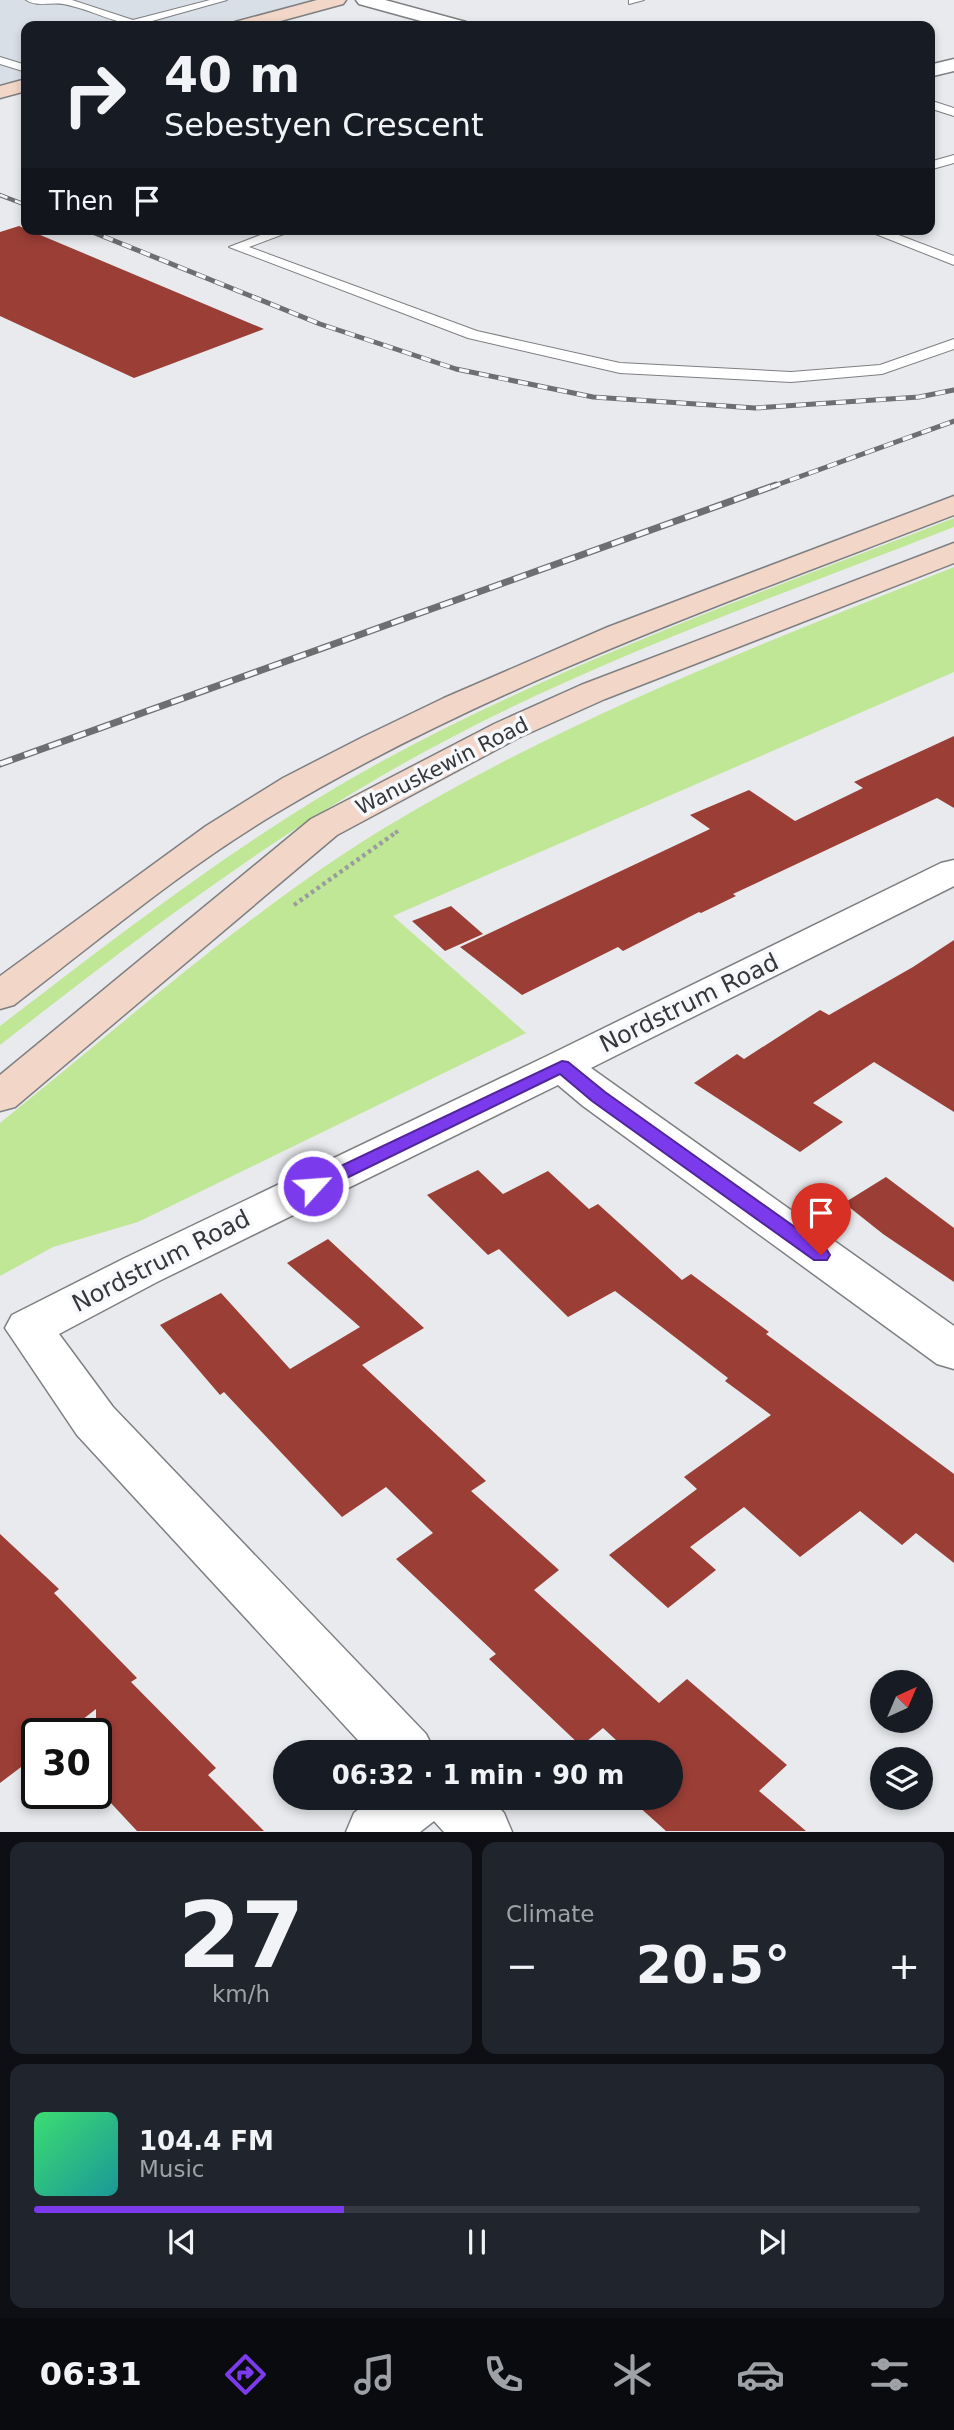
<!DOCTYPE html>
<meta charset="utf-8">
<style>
:root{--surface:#171b24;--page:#20242c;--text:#f1f3f6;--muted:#9ea1a6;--line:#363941;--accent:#7c3aed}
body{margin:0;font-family:"DejaVu Sans",sans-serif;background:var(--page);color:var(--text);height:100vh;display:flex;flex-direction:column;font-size:26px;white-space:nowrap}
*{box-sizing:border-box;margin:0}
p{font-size:23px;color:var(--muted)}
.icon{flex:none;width:38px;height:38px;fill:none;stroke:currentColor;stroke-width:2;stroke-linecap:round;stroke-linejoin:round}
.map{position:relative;height:1832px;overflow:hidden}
.details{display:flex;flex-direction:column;gap:10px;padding:10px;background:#0d0f14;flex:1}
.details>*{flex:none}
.guide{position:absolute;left:21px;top:21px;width:914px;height:214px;border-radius:14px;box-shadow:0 4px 10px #0003;background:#171b24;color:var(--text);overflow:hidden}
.needle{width:46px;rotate:44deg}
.controls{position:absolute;left:870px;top:1670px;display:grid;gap:14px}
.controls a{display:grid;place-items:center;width:63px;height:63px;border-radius:50%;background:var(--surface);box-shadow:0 4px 10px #0003;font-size:35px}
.speed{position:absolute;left:21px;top:1718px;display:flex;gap:14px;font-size:35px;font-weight:700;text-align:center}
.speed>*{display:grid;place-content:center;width:91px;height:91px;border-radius:50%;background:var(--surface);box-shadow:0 4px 10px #0003;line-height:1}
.speed .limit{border:4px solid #111;border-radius:10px;background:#fff;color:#111}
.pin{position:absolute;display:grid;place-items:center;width:60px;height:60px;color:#fff;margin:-72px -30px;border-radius:50% 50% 50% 0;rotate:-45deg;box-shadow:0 0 7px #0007}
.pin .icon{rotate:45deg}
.me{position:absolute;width:77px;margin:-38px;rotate:64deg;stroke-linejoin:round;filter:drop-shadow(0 0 5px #0008)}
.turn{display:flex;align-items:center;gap:24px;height:147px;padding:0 28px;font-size:32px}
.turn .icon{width:91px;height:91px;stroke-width:2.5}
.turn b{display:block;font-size:49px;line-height:60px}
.then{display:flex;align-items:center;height:66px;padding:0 28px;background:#0003;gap:14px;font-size:26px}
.big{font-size:52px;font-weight:800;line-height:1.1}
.details .card{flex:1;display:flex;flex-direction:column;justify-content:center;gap:10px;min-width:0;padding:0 24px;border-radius:14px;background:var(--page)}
.details .dial{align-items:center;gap:0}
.dial b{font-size:91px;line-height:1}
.song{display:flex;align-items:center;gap:21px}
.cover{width:84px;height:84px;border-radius:10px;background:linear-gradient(135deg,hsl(140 70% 55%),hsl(180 70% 35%))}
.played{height:7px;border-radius:4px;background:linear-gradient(90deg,var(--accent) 35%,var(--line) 35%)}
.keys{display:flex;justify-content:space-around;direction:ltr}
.heat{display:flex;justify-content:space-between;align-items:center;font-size:38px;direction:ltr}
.details .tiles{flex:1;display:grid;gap:10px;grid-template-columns:1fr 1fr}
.card:last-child{grid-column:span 2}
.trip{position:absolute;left:273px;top:1740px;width:410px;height:70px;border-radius:35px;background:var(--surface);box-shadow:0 4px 10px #0003;font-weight:800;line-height:70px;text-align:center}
.dock{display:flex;height:112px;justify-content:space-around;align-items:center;background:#090b0e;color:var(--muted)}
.dock .icon{width:49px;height:49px}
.dock .on{color:var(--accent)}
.dock b{font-size:32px;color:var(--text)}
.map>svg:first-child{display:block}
.built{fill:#d8dfe7}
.green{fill:#c0e796}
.building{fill:#9b3e36}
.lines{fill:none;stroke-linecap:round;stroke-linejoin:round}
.lane-casing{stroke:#7d7f81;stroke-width:2}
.street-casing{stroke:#7d7f81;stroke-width:3}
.secondary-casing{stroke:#7d7f81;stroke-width:3}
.path-far1{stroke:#9a9c9e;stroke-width:3.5;stroke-dasharray:2.5 2.5;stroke-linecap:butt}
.path{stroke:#9a9c9e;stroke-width:4.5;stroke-dasharray:3.5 3.5;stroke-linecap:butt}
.lane{fill:#fff;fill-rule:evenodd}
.street{fill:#fff;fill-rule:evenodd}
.secondary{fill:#f2d6c8;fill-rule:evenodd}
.rail-far2-casing{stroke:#6c6e6f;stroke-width:4.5}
.rail-far1-casing{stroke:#6c6e6f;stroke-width:5}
.rail-casing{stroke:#6c6e6f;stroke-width:7}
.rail-far2{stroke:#f6f8fb;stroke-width:2.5;stroke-dasharray:8;stroke-linecap:butt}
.rail-far1{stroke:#f6f8fb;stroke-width:3.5;stroke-dasharray:10;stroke-linecap:butt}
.rail{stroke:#f6f8fb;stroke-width:4.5;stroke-dasharray:13;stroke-linecap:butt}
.route{fill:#7c3aed;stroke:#51269a;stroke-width:2}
.labels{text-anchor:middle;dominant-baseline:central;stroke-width:7;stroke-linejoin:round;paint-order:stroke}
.street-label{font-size:21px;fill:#363738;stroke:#f6f8fb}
.near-street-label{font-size:24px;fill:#363738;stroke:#f6f8fb}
</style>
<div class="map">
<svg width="954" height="1832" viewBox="0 0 954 1832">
<rect width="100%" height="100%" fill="#e8eaed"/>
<path class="built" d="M 0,0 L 338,0 L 242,26 L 26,26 L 26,85 L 0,92 Z"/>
<g class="green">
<path d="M 954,518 L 954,527 C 776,597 592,660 424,752 C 272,835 136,939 0,1045 L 0,1026 C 124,931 248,834 386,759 C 567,661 763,592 954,518 Z"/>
<path d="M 954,567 L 954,672 L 393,916 L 526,1033 L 138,1222 L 53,1247 L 0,1276 L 0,1123 C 123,1024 251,909 386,827 C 565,719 760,645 954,567 Z"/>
</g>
<g class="building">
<path d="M 19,226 L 26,229 L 264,329 L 134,378 L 0,316 L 0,232 Z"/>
<path d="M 954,736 L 954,808 L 937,798 L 733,894 L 736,896 L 701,913 L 699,912 L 623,951 L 618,947 L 522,995 L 460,947 L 710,829 L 690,815 L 749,790 L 795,821 L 863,788 L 854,782 Z"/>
<path d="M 451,906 L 483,934 L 445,951 L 412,921 Z"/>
<path d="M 954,940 L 954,1112 L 874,1062 L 813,1103 L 843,1122 L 800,1152 L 694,1083 L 737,1054 L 744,1059 L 820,1010 L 829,1015 L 913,967 Z"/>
<path d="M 478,1170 L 503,1194 L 548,1171 L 589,1209 L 598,1204 L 682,1280 L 691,1274 L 769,1332 L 766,1334 L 954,1474 L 954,1563 L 916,1533 L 902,1545 L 860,1511 L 800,1557 L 744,1507 L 690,1547 L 716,1570 L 668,1608 L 609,1555 L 697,1489 L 684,1477 L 771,1415 L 725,1381 L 728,1378 L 615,1291 L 568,1317 L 499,1249 L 488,1255 L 427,1195 Z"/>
<path d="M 886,1177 L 954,1228 L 954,1282 L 883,1234 L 844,1203 Z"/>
<path d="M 328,1239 L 424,1328 L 362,1365 L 486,1481 L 471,1491 L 559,1570 L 534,1590 L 659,1703 L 687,1679 L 787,1765 L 759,1791 L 806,1831 L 666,1831 L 637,1805 L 646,1797 L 670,1797 L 670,1752 L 629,1752 L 603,1728 L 581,1746 L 489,1659 L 496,1654 L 396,1559 L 433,1533 L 386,1487 L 342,1517 L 224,1392 L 220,1395 L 160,1325 L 221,1293 L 290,1369 L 360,1327 L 287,1263 Z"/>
<path d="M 0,1534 L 59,1589 L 54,1593 L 137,1678 L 131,1682 L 216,1768 L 208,1775 L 264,1831 L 137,1831 L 96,1787 L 96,1709 L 64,1734 L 37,1734 L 37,1755 L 0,1783 Z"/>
</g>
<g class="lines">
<g class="lane-casing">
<g id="lane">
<path d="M 26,0 L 72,0 L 133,20 L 210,0 L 227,0 L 145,23 L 147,26 C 117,26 92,9 63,4 C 51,2 36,7 26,0 Z"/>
<path d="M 629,0 L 644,0 L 629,4 Z"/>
<path d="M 0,57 L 26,65 L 26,72 L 0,64 Z"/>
<path d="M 929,100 L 954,108 L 954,116 L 929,108 Z"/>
<path d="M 954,155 L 954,163 L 929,170 L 929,162 Z"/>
<path d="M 181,229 L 197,229 L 187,234 Z"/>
<path d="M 276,229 L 297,229 L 249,247 L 477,331 L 620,363 L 791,372 L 880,365 L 954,339 L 954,349 L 882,374 L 791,382 L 620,373 L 468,338 L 229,247 Z"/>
<path d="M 863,229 L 883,229 L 954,256 L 954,265 Z"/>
</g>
</g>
<g class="street-casing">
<g id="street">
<path d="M 356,0 L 385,0 L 466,22 L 468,26 L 439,26 L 359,4 Z"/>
<path d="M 954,59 L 954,71 L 929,77 L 929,65 Z"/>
<path d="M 954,860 L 954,886 L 591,1068 L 954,1326 L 954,1369 L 937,1364 L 583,1106 L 558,1085 L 157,1282 L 59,1334 L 113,1407 L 426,1734 L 435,1752 L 369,1752 L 77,1435 L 5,1328 L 12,1315 L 125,1258 L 547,1056 L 941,863 Z"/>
<path d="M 374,1797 L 489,1797 L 504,1813 L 512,1832 L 444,1832 L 434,1821 L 420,1832 L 346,1832 L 354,1813 Z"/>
</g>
</g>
<g class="secondary-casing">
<g id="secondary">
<path d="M 317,0 L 346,0 L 343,4 L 262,26 L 233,26 L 235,22 Z"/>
<path d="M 26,79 L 26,91 L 0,98 L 0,86 Z"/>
<path d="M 954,496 L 954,515 C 723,604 486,687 273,815 C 181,870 99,940 14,1005 L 0,1009 L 0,976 L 206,826 L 283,778 L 363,737 L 444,698 L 608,627 Z"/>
<path d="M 954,543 L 954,563 L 605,699 L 518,738 L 337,835 L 15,1107 L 0,1111 L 0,1075 L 311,819 L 494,724 L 581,685 Z"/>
</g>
</g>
<path class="path-far1" d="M 395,833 L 398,831"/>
<path class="path" d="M 294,905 L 398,831"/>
<use href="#lane" class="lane"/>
<use href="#street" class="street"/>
<use href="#secondary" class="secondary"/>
<g class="rail-far2-casing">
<path id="rail-far2" d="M 0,195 L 26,205"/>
</g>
<g class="rail-far1-casing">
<g id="rail-far1">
<path d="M 85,229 L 320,324 L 456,369 L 593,397 L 755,408 L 919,397 L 954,390"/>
<path d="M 771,487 L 954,421"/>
</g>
</g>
<g class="rail-casing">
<path id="rail" d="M 0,764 L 776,485"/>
</g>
<use href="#rail-far2" class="rail-far2"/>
<use href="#rail-far1" class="rail-far1"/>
<use href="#rail" class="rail"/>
</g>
<path class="route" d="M 562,1061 L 568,1062 L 605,1092 L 827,1250 L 830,1255 L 827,1260 L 814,1260 L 592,1101 L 560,1074 L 320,1191 L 307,1191 L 304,1186 L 307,1182 Z"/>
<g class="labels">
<g class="street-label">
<text transform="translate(442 766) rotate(-27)">Wanuskewin Road</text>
</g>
<g class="near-street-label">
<text transform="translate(689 1003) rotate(-26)">Nordstrum Road</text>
<text transform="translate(161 1261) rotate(-27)">Nordstrum Road</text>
</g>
</g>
</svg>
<div class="controls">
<a><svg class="needle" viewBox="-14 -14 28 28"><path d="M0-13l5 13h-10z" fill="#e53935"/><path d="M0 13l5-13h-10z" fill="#9ea1a6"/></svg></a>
<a><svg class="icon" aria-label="layers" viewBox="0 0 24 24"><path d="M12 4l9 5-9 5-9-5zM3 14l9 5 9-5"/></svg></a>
</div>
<div class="speed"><div class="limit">30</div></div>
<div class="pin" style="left:821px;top:1255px;background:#d93025"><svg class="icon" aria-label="arrive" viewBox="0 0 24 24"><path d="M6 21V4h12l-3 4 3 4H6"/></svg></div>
<svg class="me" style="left:313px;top:1186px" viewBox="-20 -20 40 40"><circle r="17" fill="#7c3aed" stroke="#fff" stroke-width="3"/><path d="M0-11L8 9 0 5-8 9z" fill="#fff"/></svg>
<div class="trip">06:32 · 1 min · 90 m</div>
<div class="guide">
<div class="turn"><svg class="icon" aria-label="right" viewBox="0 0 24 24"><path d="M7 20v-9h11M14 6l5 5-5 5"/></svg><div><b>40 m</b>Sebestyen Crescent</div></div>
<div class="then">Then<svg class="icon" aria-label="arrive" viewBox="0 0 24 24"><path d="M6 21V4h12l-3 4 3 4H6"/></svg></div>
</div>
</div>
<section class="details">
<div class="tiles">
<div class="card dial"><b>27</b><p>km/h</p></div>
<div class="card"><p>Climate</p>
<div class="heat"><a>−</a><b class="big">20.5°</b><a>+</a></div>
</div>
<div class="card">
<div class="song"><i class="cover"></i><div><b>104.4 FM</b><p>Music</p></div></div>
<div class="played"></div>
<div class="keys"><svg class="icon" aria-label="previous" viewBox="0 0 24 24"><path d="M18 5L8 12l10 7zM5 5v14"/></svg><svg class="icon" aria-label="pause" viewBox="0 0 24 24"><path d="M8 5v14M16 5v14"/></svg><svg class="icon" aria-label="next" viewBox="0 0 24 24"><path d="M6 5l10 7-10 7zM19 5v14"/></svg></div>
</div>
</div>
</section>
<nav class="dock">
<b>06:31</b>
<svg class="icon on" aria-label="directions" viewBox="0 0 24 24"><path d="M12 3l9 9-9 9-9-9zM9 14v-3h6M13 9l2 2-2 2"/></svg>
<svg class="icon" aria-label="music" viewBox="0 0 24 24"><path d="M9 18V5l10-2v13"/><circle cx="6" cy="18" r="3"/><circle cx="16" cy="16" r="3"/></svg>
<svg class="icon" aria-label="phone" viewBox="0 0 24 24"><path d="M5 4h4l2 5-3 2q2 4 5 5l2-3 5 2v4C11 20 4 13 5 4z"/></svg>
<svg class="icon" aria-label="climate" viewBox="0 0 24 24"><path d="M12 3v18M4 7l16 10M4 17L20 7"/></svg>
<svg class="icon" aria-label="car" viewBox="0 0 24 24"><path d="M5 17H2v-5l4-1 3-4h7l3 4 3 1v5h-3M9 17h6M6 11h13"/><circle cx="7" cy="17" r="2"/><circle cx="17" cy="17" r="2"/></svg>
<svg class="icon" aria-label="filters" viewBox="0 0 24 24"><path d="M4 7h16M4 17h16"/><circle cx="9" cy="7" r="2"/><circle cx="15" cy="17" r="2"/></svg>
</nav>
